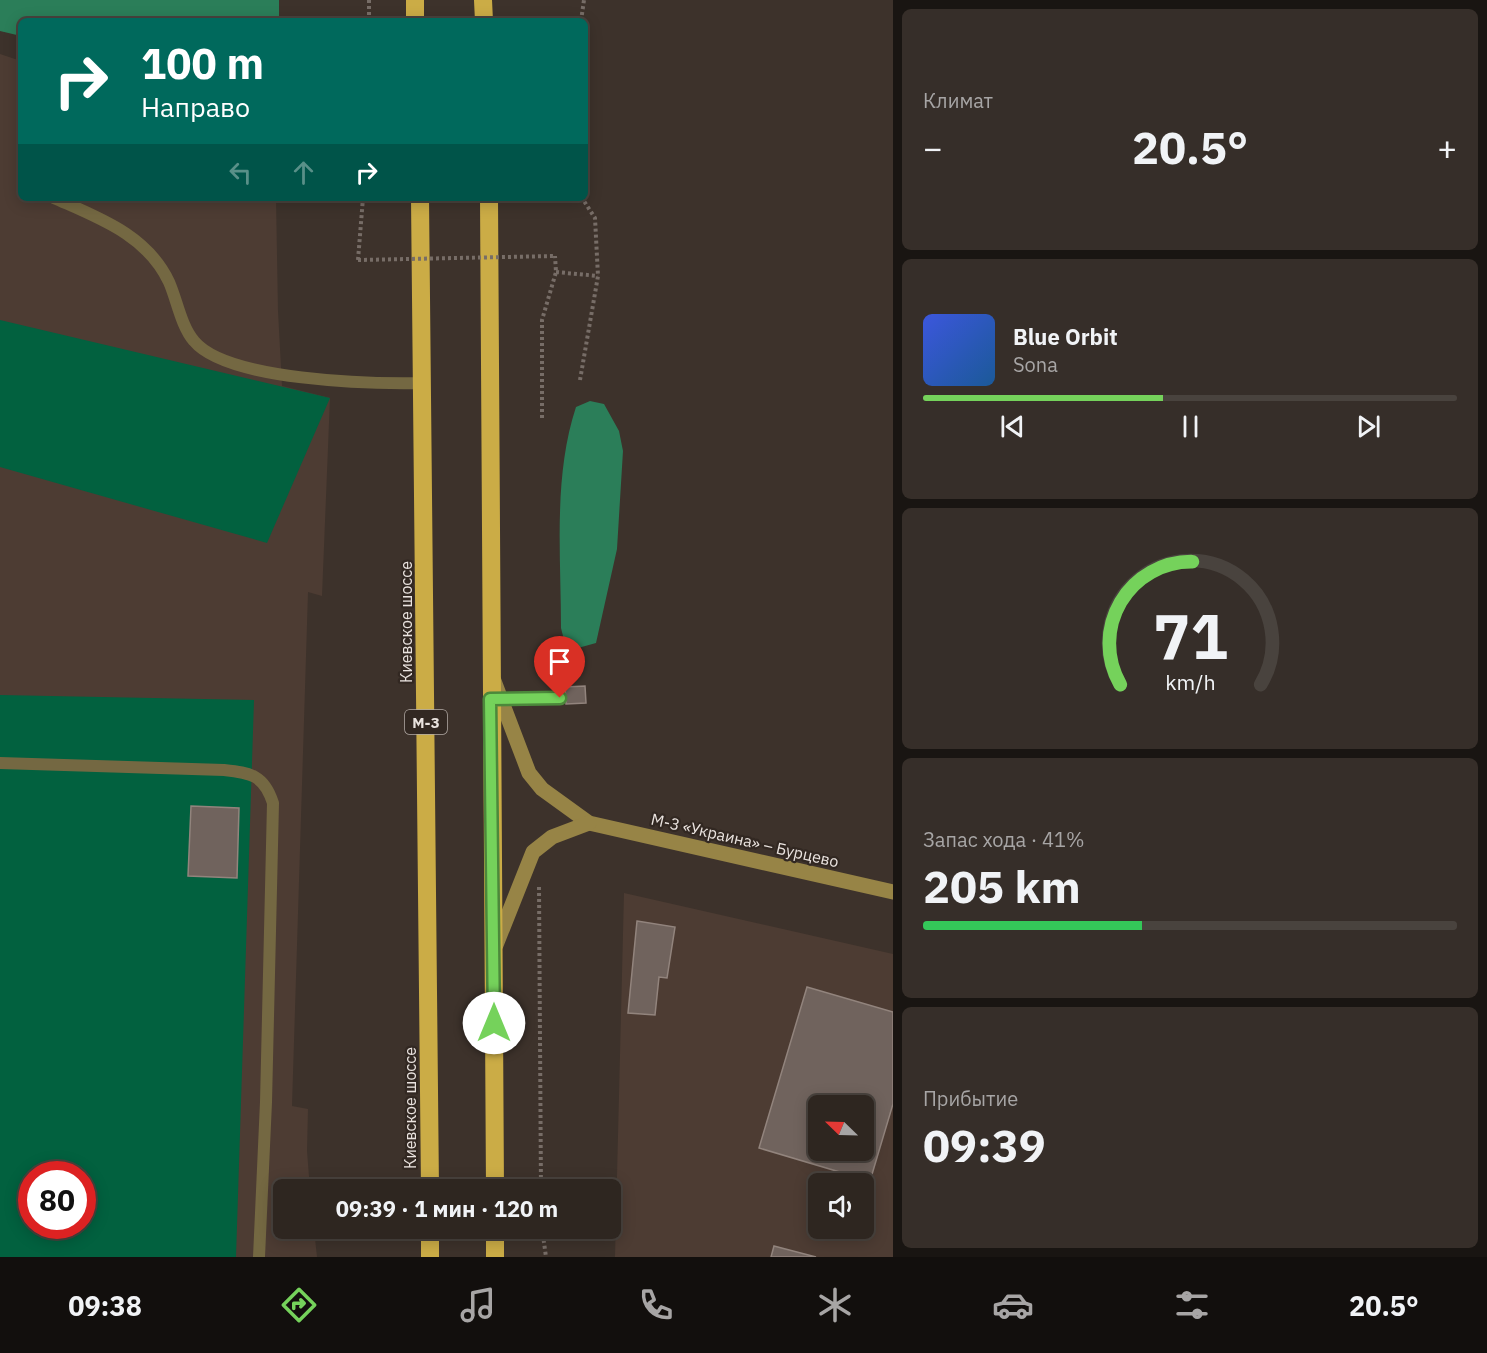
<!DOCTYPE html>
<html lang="ru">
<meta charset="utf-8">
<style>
:root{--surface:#2e2620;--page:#362e29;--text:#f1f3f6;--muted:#a7a5a5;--line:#49433e;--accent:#75d25b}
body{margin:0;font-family:"IBM Plex Sans",sans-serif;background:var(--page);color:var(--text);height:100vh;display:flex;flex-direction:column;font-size:22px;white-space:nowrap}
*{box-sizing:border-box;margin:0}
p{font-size:20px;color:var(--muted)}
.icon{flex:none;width:33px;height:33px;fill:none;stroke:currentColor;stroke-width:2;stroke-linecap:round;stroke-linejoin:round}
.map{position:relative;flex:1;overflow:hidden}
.sheet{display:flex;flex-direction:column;gap:9px;padding:9px;background:#191512;width:594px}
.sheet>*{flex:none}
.banner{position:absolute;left:18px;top:18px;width:570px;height:183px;border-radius:9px;box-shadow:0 3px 15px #0003,0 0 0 2px var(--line);background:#00695c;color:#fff;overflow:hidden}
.needle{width:39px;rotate:293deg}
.buttons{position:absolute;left:808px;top:1095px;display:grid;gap:12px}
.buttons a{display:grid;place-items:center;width:66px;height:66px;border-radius:9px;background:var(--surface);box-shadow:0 3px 15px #0003,0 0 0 2px var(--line);font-size:30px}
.speed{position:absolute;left:18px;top:1161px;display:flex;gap:12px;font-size:30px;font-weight:700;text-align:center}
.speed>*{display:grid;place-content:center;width:78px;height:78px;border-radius:50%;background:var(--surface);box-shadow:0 3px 15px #0003,0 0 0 2px var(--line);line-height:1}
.speed .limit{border:9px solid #d22;background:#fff;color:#111}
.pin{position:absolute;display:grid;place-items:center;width:51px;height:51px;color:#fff;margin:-62px -26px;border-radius:50% 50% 50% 0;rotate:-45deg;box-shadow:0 0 6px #0007}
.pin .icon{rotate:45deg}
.me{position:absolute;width:66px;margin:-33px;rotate:0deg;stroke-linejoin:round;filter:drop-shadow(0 0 4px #0008)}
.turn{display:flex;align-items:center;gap:21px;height:126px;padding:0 24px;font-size:27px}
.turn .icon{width:78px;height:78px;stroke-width:2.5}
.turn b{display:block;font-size:42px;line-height:51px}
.lanes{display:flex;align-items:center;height:57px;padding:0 24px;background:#0003;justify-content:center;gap:30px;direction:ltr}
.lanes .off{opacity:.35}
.big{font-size:45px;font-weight:700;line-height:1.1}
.sheet .widget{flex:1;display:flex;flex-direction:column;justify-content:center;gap:9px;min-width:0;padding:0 21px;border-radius:9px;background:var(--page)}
.sheet .dial{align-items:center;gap:0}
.dial svg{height:156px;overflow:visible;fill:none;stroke:var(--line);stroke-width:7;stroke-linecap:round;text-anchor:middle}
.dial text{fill:var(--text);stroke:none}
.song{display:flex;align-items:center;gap:18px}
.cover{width:72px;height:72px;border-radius:9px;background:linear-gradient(135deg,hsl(230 70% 55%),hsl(210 70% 35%))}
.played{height:6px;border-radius:3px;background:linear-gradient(90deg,var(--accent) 45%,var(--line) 45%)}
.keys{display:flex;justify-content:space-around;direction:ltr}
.heat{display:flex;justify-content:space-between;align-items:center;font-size:33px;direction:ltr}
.charge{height:9px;border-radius:4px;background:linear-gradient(90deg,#34c759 41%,var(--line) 0)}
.trip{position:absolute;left:273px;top:1179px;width:348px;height:60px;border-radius:9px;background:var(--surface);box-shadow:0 3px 15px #0003,0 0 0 2px var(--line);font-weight:700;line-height:60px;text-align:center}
.dock{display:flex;height:96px;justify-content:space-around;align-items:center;background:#120f0d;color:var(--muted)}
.dock .icon{width:42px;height:42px}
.dock .active{color:var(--accent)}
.dock b{font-size:27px;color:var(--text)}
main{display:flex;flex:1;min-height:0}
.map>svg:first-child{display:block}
.built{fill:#4d3c33;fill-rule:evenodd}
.green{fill:#02613f;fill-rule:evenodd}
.forest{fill:#2b7e59}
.building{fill:#70635d;stroke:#92847d;stroke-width:1.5;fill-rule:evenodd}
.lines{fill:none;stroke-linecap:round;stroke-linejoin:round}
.path{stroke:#776d67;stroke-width:4;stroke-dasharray:3 3;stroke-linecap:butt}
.lane{stroke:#746842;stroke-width:12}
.secondary{stroke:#978446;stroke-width:15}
.highway{stroke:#cbac46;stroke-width:18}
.path-bridge{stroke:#776d67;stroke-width:4;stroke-dasharray:3 3;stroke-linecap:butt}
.route-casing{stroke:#4c883b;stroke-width:15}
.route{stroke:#75d25b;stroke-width:10}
.labels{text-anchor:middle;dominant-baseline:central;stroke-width:4.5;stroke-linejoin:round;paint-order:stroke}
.shield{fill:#322822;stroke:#b3aba6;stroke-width:1.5}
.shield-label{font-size:15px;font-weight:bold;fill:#eae3df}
.street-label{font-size:16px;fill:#eae3df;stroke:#322822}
</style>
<main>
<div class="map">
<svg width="893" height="1257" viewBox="0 0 893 1257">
<rect width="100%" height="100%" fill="#3d322b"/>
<g class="built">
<path d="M 0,54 L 21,61 L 21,198 L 276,198 L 278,311 L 282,386 L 330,398 L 322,596 L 308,592 L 292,1106 L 308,1109 L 307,1151 L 310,1189 L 284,1190 L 284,1228 L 314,1229 L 317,1257 L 0,1257 ZM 32,1174 L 82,1174 L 82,1226 L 32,1226 Z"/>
<path d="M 624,893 L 893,954 L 893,1257 L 615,1257 ZM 819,1106 L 864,1106 L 864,1150 L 819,1150 ZM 819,1184 L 864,1184 L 864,1228 L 819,1228 Z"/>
</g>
<g class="green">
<path d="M 0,320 L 330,398 L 267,543 L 0,467 Z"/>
<path d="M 0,695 L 254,700 L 236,1257 L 0,1257 ZM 32,1174 L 82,1174 L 82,1226 L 32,1226 Z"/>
</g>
<g class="forest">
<path d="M 0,0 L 279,0 L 279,21 L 21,21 L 21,36 L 0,31 Z"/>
<path d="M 590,401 L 604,404 L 619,431 L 623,451 L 617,549 L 596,643 L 578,648 L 564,640 L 561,628 C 561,555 553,477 576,407 Z"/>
</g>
<g class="building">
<path d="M 585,686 L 586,703 L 566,704 L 565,687 Z"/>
<path d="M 191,806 L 239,808 L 237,878 L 188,876 Z"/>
<path d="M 637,921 L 675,927 L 667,978 L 659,977 L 655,1015 L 628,1013 Z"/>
<path d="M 807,987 L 893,1012 L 893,1104 L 870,1181 L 759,1148 ZM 819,1106 L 864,1106 L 864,1150 L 819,1150 Z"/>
<path d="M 774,1246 L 816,1257 L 771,1257 Z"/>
</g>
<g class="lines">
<g class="path">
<path d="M 369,0 L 369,21"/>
<path d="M 581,21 L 584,0"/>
<path d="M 358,260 L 363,198"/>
<path d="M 556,272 L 598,276"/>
<path d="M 580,380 L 598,276 L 595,218 L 582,198"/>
<path d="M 542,418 L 542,320 L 556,272 L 555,256"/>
<path d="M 539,887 L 541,1190"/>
<path d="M 542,1228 L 546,1257"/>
</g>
<g class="lane">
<path d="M 54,198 C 99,218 147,235 169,282 C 177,300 181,326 194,341 C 227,381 372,384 423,383"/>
<path d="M 495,699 L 560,698"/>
<path d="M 0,763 L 224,770 C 251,773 264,775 273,803 L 266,1102 L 259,1257"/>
</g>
<g class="secondary">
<path d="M 494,681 L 529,773 L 542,789 L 589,823 L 893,892"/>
<path d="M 496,945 L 533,852 L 552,837 L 589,823"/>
</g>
<g class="highway">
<path d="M 415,0 L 415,21"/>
<path d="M 483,0 L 484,21"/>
<path d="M 420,198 L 430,1190"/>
<path d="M 489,198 L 495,1190"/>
<path d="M 430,1228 L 430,1257"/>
<path d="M 495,1228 L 495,1257"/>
</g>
<path class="path-bridge" d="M 358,260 L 555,256"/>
</g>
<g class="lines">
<g class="route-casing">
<path id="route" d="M 494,1023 L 490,699 L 560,698"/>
</g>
<use href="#route" class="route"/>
</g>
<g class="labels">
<rect class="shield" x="405" y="710" width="42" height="24" rx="4.5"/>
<g class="shield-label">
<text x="426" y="722">М-3</text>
</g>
<g class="street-label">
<text transform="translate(406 622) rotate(-90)">Киевское шоссе</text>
<text transform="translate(745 840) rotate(13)">М-3 «Украина» – Бурцево</text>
<text transform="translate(410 1108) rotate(-90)">Киевское шоссе</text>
</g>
</g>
</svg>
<div class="buttons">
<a><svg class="needle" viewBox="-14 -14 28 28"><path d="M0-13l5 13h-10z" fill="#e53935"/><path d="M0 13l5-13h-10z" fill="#a7a5a5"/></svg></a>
<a><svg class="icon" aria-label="sound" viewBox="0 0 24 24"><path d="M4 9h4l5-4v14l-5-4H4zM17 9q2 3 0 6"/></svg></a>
</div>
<div class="speed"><div class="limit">80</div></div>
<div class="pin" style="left:560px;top:698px;background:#d93025"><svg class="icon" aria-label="arrive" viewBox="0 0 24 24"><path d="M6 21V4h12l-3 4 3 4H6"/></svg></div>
<svg class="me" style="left:494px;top:1023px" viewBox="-20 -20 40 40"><circle r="19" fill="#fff"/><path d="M0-13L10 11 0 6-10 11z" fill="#75d25b"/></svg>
<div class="trip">09:39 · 1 мин · 120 m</div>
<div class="banner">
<div class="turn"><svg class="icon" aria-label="right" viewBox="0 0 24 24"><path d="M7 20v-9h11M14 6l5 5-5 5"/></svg><div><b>100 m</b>Направо</div></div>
<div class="lanes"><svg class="icon off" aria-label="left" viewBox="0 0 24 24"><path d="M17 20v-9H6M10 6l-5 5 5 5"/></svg><svg class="icon off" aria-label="ahead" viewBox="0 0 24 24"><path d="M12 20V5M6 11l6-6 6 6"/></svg><svg class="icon" aria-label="right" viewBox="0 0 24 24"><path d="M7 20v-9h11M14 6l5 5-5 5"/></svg></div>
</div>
</div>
<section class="sheet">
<div class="widget"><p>Климат</p>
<div class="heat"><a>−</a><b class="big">20.5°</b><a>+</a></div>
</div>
<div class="widget">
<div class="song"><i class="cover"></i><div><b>Blue Orbit</b><p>Sona</p></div></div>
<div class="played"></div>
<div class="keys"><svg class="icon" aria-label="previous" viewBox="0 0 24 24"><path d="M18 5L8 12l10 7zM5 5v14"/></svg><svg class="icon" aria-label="pause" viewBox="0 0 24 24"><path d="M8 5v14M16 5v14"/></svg><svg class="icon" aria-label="next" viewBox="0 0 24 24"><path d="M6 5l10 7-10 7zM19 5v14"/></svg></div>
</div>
<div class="widget dial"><svg viewBox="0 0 100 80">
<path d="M14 69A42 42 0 1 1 86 69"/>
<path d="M14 69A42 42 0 0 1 51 6" stroke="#75d25b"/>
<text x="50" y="56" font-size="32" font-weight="700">71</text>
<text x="50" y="72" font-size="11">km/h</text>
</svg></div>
<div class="widget"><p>Запас хода · 41%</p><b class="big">205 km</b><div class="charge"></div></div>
<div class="widget"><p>Прибытие</p><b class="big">09:39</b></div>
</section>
</main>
<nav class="dock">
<b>09:38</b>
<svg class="icon active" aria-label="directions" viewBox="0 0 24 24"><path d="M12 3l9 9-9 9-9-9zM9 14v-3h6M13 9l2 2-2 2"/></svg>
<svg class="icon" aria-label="music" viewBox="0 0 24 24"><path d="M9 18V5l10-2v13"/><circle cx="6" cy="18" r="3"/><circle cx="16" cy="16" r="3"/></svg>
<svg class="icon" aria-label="phone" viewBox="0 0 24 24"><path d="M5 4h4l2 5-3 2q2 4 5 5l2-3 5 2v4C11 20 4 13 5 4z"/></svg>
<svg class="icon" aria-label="climate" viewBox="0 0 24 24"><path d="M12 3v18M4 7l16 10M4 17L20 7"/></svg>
<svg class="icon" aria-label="car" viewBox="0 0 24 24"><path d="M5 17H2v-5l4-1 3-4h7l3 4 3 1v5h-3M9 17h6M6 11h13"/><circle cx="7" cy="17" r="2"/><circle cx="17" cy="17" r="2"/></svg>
<svg class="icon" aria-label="filters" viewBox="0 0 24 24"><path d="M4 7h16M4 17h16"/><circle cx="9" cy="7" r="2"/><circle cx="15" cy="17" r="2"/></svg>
<b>20.5°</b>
</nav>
